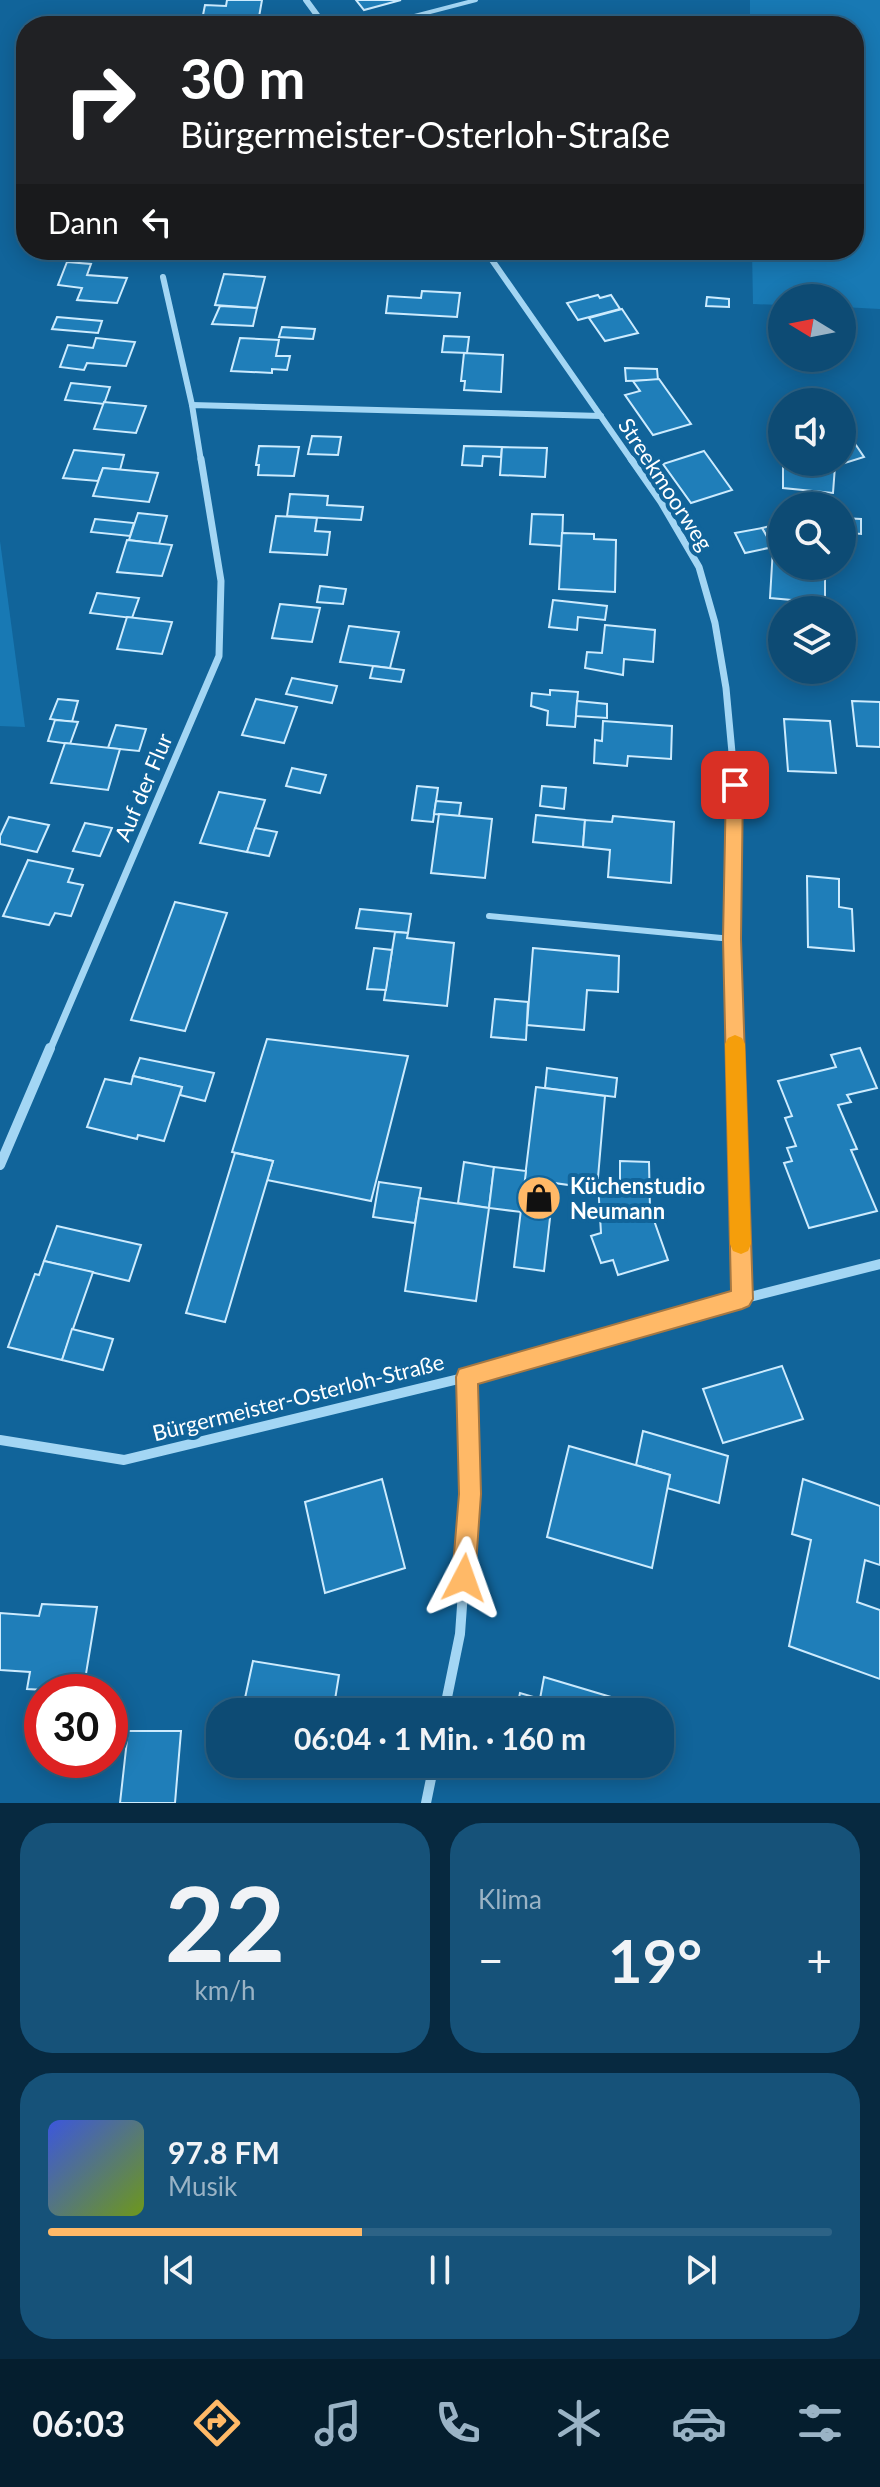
<!DOCTYPE html>
<html lang="de">
<meta charset="utf-8">
<style>
:root{--surface:#0d4b74;--page:#165279;--text:#f1f3f6;--muted:#9ab3c5;--line:#2d6386;--accent:#ffb967}
body{margin:0;font-family:Lato,sans-serif;background:var(--page);color:var(--text);height:100vh;display:flex;flex-direction:column;font-size:30px;white-space:nowrap}
*{box-sizing:border-box;margin:0}
p{font-size:26px;color:var(--muted)}
.icon{flex:none;width:44px;height:44px;fill:none;stroke:currentColor;stroke-width:2;stroke-linecap:round;stroke-linejoin:round}
.map{position:relative;height:1803px;overflow:hidden}
.sheet{display:flex;flex-direction:column;gap:20px;padding:20px;background:#072940;flex:1}
.sheet>*{flex:none}
.hud{position:absolute;left:16px;top:16px;width:848px;height:244px;border-radius:32px;box-shadow:0 4px 20px #0003,0 0 0 2px var(--line);background:#202124;color:#fff;overflow:hidden}
.needle{width:52px;rotate:280deg}
.buttons{position:absolute;left:768px;top:284px;display:grid;gap:16px}
.buttons a{display:grid;place-items:center;width:88px;height:88px;border-radius:50%;background:var(--surface);box-shadow:0 4px 20px #0003,0 0 0 2px var(--line);font-size:40px}
.speed{position:absolute;left:24px;top:1674px;display:flex;gap:16px;font-size:40px;font-weight:700;text-align:center}
.speed>*{display:grid;place-content:center;width:104px;height:104px;border-radius:50%;background:var(--surface);box-shadow:0 4px 20px #0003,0 0 0 2px var(--line);line-height:1}
.speed .limit{border:12px solid #d22;background:#fff;color:#111}
.pin{position:absolute;display:grid;place-items:center;width:68px;height:68px;color:#fff;margin:-34px;border-radius:16px;box-shadow:0 4px 12px #0006}
.me{position:absolute;width:88px;margin:-44px;rotate:4deg;stroke-linejoin:round;filter:drop-shadow(0 0 6px #0008)}
.turn{display:flex;align-items:center;gap:28px;height:168px;padding:0 32px;font-size:36px}
.turn .icon{width:104px;height:104px;stroke-width:2.5}
.turn b{display:block;font-size:56px;line-height:68px}
.then{display:flex;align-items:center;height:76px;padding:0 32px;background:#0003;gap:16px;font-size:30px}
.big{font-size:60px;font-weight:700;line-height:1.1}
.sheet .card{flex:1;display:flex;flex-direction:column;justify-content:center;gap:12px;min-width:0;padding:0 28px;border-radius:32px;background:var(--page)}
.sheet .dial{align-items:center;gap:0}
.dial b{font-size:104px;line-height:1}
.song{display:flex;align-items:center;gap:24px}
.cover{width:96px;height:96px;border-radius:12px;background:linear-gradient(135deg,hsl(230 70% 55%),hsl(80 70% 35%))}
.played{height:8px;border-radius:4px;background:linear-gradient(90deg,var(--accent) 40%,var(--line) 40%)}
.keys{display:flex;justify-content:space-around;direction:ltr}
.heat{display:flex;justify-content:space-between;align-items:center;font-size:44px;direction:ltr}
.sheet .tiles{flex:1;display:grid;gap:20px;grid-template-columns:1fr 1fr}
.card:last-child{grid-column:span 2}
.trip{position:absolute;left:206px;top:1698px;width:468px;height:80px;border-radius:32px;background:var(--surface);box-shadow:0 4px 20px #0003,0 0 0 2px var(--line);font-weight:700;line-height:80px;text-align:center}
.tabs{display:flex;height:128px;justify-content:space-around;align-items:center;background:#051e2e;color:var(--muted)}
.tabs .icon{width:56px;height:56px}
.tabs .active{color:var(--accent)}
.tabs b{font-size:36px;color:var(--text)}
.map>svg:first-child{display:block}
.green{fill:#1879b4}
.building{fill:#1f7eb9;stroke:#ccebfe;stroke-width:2}
.lines{fill:none;stroke-linecap:round;stroke-linejoin:round}
.lane-far1{stroke:#a3d6f4;stroke-width:4}
.lane{stroke:#a3d6f4;stroke-width:6}
.street-far2{stroke:#a3d6f4;stroke-width:6}
.street-far1{stroke:#a3d6f4;stroke-width:7}
.street{stroke:#a3d6f4;stroke-width:10}
.route{fill:#ffb967;stroke:#a67843;stroke-width:2}
.slow{fill:#f59e0b}
.labels{text-anchor:middle;dominant-baseline:central;stroke-width:8;stroke-linejoin:round;paint-order:stroke}
.street-label{font-size:22px;fill:#fff;stroke:#11649a}
.poi-label{font-size:22px;font-weight:bold;fill:#fff;stroke:#11649a;text-anchor:start}
</style>
<div class="map">
<svg width="880" height="1803" viewBox="0 0 880 1803">
<rect width="100%" height="100%" fill="#11649a"/>
<g class="green">
<path d="M 750,0 L 880,0 L 880,309 L 842,307 L 842,298 L 782,298 L 782,305 L 753,304 L 752,250 L 854,250 L 854,26 L 750,26 Z"/>
<path d="M 0,541 L 25,727 L 0,726 Z"/>
</g>
<g class="building">
<path d="M 227,0 L 262,0 L 259,17 L 203,15 L 205,5 L 226,6 Z"/>
<path d="M 356,0 L 401,0 L 364,10 Z"/>
<path d="M 327,250 L 415,250 L 415,256 L 327,259 Z"/>
<path d="M 67,262 L 91,264 L 87,275 L 127,278 L 117,303 L 77,300 L 82,288 L 58,285 Z"/>
<path d="M 224,274 L 265,277 L 257,308 L 215,305 Z"/>
<path d="M 422,291 L 460,293 L 457,317 L 386,313 L 388,296 L 421,298 Z"/>
<path d="M 598,295 L 600,298 L 611,295 L 620,309 L 578,320 L 567,303 Z"/>
<path d="M 707,297 L 729,299 L 729,307 L 706,306 Z"/>
<path d="M 220,306 L 257,308 L 253,326 L 212,324 Z"/>
<path d="M 622,309 L 638,333 L 605,341 L 589,318 Z"/>
<path d="M 57,317 L 102,321 L 98,333 L 52,329 Z"/>
<path d="M 282,327 L 315,329 L 313,339 L 279,337 Z"/>
<path d="M 444,336 L 469,337 L 467,353 L 442,352 Z"/>
<path d="M 96,338 L 135,342 L 126,366 L 87,363 L 84,370 L 60,367 L 68,345 L 93,348 Z"/>
<path d="M 240,338 L 279,340 L 276,356 L 290,356 L 287,370 L 272,369 L 272,373 L 231,371 Z"/>
<path d="M 464,353 L 503,355 L 501,392 L 464,390 L 465,381 L 461,381 Z"/>
<path d="M 625,368 L 657,369 L 658,380 L 626,381 Z"/>
<path d="M 659,379 L 691,424 L 653,435 L 625,395 L 640,391 L 633,381 Z"/>
<path d="M 71,383 L 110,387 L 104,404 L 65,400 Z"/>
<path d="M 104,402 L 146,406 L 136,433 L 94,429 Z"/>
<path d="M 843,426 L 864,457 L 835,466 L 833,493 L 783,488 L 783,462 L 842,462 Z"/>
<path d="M 312,436 L 341,437 L 338,455 L 308,454 Z"/>
<path d="M 259,446 L 299,447 L 294,476 L 258,475 L 259,465 L 256,465 Z"/>
<path d="M 464,446 L 502,447 L 501,457 L 483,456 L 482,466 L 462,465 Z"/>
<path d="M 502,447 L 547,448 L 545,477 L 500,475 Z"/>
<path d="M 74,450 L 124,455 L 120,470 L 103,468 L 98,481 L 63,478 Z"/>
<path d="M 704,451 L 732,490 L 691,503 L 663,464 Z"/>
<path d="M 103,468 L 158,473 L 149,502 L 93,496 Z"/>
<path d="M 290,494 L 328,496 L 327,505 L 363,507 L 361,520 L 287,516 Z"/>
<path d="M 138,513 L 167,516 L 159,544 L 129,540 Z"/>
<path d="M 532,514 L 563,515 L 562,546 L 530,544 Z"/>
<path d="M 276,516 L 317,518 L 315,531 L 330,532 L 327,555 L 270,552 Z"/>
<path d="M 842,518 L 861,519 L 861,534 L 842,532 Z"/>
<path d="M 95,519 L 134,523 L 130,536 L 91,532 Z"/>
<path d="M 774,525 L 782,526 L 782,566 L 825,566 L 825,603 L 770,598 L 773,548 L 762,528 Z"/>
<path d="M 762,528 L 773,547 L 745,553 L 735,533 Z"/>
<path d="M 562,533 L 594,534 L 594,539 L 616,540 L 615,592 L 559,589 Z"/>
<path d="M 127,540 L 172,545 L 162,576 L 117,572 Z"/>
<path d="M 320,586 L 346,589 L 343,604 L 317,602 Z"/>
<path d="M 97,593 L 139,598 L 132,618 L 90,613 Z"/>
<path d="M 553,600 L 607,606 L 605,620 L 578,617 L 577,630 L 549,627 Z"/>
<path d="M 280,604 L 320,608 L 312,642 L 272,638 Z"/>
<path d="M 127,617 L 172,622 L 162,654 L 117,649 Z"/>
<path d="M 605,625 L 655,630 L 653,662 L 624,659 L 623,675 L 585,668 L 587,652 L 602,653 Z"/>
<path d="M 349,626 L 399,632 L 390,668 L 340,662 Z"/>
<path d="M 373,666 L 404,670 L 401,682 L 370,678 Z"/>
<path d="M 292,678 L 337,686 L 332,703 L 286,694 Z"/>
<path d="M 550,690 L 578,692 L 575,727 L 547,725 L 548,711 L 531,706 L 532,693 L 550,695 Z"/>
<path d="M 58,699 L 78,701 L 72,722 L 50,719 Z"/>
<path d="M 256,699 L 297,707 L 284,743 L 242,735 Z"/>
<path d="M 577,701 L 607,704 L 607,718 L 576,716 Z"/>
<path d="M 852,701 L 880,702 L 880,747 L 857,746 Z"/>
<path d="M 784,719 L 830,721 L 836,773 L 788,771 Z"/>
<path d="M 55,720 L 78,722 L 70,744 L 48,741 Z"/>
<path d="M 603,721 L 672,726 L 671,759 L 628,756 L 627,766 L 594,763 L 595,740 L 602,741 Z"/>
<path d="M 116,725 L 146,729 L 139,751 L 108,748 Z"/>
<path d="M 65,743 L 120,749 L 108,790 L 51,783 Z"/>
<path d="M 292,768 L 326,775 L 320,793 L 286,786 Z"/>
<path d="M 417,786 L 438,788 L 433,822 L 412,820 Z"/>
<path d="M 542,786 L 566,788 L 564,809 L 540,806 Z"/>
<path d="M 219,792 L 265,800 L 247,852 L 200,843 Z"/>
<path d="M 436,801 L 461,803 L 459,816 L 434,814 Z"/>
<path d="M 439,814 L 492,819 L 485,878 L 431,873 Z"/>
<path d="M 536,815 L 585,820 L 583,847 L 533,842 Z"/>
<path d="M 613,816 L 674,822 L 671,883 L 608,877 L 610,850 L 583,847 L 585,820 L 612,822 Z"/>
<path d="M 9,817 L 49,825 L 37,852 L 0,844 L 0,836 Z"/>
<path d="M 85,823 L 112,828 L 100,856 L 73,851 Z"/>
<path d="M 255,828 L 277,832 L 269,856 L 247,852 Z"/>
<path d="M 28,860 L 73,869 L 68,882 L 83,885 L 71,916 L 55,913 L 49,925 L 3,916 Z"/>
<path d="M 807,876 L 839,879 L 839,907 L 852,909 L 854,951 L 808,947 Z"/>
<path d="M 175,902 L 227,913 L 185,1031 L 131,1020 Z"/>
<path d="M 360,909 L 411,914 L 408,933 L 356,928 Z"/>
<path d="M 395,932 L 408,933 L 407,938 L 454,943 L 447,1006 L 384,1000 Z"/>
<path d="M 374,948 L 392,950 L 386,990 L 367,989 Z"/>
<path d="M 533,948 L 619,956 L 618,992 L 587,990 L 584,1030 L 527,1025 Z"/>
<path d="M 495,999 L 528,1002 L 526,1040 L 491,1037 Z"/>
<path d="M 267,1039 L 408,1056 L 371,1201 L 267,1180 L 273,1161 L 232,1152 Z"/>
<path d="M 860,1048 L 877,1088 L 847,1095 L 851,1102 L 838,1105 L 857,1149 L 851,1150 L 877,1211 L 809,1228 L 784,1163 L 792,1161 L 787,1148 L 796,1146 L 785,1118 L 792,1116 L 778,1081 L 836,1067 L 831,1055 Z"/>
<path d="M 140,1058 L 214,1073 L 205,1101 L 180,1095 L 182,1087 L 133,1076 Z"/>
<path d="M 547,1068 L 617,1078 L 615,1097 L 545,1088 Z"/>
<path d="M 133,1076 L 182,1087 L 164,1141 L 138,1135 L 137,1139 L 87,1127 L 105,1079 L 131,1084 Z"/>
<path d="M 536,1087 L 605,1096 L 597,1189 L 554,1183 L 544,1271 L 514,1267 Z"/>
<path d="M 235,1153 L 273,1161 L 225,1322 L 186,1313 Z"/>
<path d="M 620,1161 L 649,1162 L 650,1209 L 668,1260 L 618,1275 L 613,1260 L 601,1263 L 591,1236 L 601,1233 L 598,1183 L 620,1182 Z"/>
<path d="M 464,1162 L 494,1167 L 489,1208 L 458,1203 Z"/>
<path d="M 494,1167 L 526,1171 L 521,1212 L 489,1208 Z"/>
<path d="M 379,1182 L 421,1188 L 415,1223 L 373,1217 Z"/>
<path d="M 419,1198 L 489,1208 L 476,1301 L 405,1291 Z"/>
<path d="M 57,1226 L 141,1245 L 129,1281 L 44,1261 Z"/>
<path d="M 44,1261 L 93,1272 L 62,1360 L 8,1347 L 35,1274 L 39,1275 Z"/>
<path d="M 72,1329 L 113,1339 L 103,1370 L 62,1360 Z"/>
<path d="M 782,1366 L 803,1419 L 723,1443 L 703,1389 Z"/>
<path d="M 643,1431 L 728,1456 L 719,1503 L 667,1488 L 670,1475 L 636,1465 Z"/>
<path d="M 569,1446 L 670,1475 L 652,1568 L 547,1537 Z"/>
<path d="M 382,1479 L 405,1568 L 325,1593 L 305,1502 Z"/>
<path d="M 803,1479 L 880,1506 L 880,1565 L 865,1560 L 857,1602 L 880,1610 L 880,1679 L 789,1646 L 811,1540 L 792,1534 Z"/>
<path d="M 42,1604 L 97,1607 L 83,1692 L 27,1689 L 30,1672 L 0,1670 L 0,1613 L 39,1616 Z"/>
<path d="M 253,1661 L 339,1675 L 333,1712 L 242,1712 Z"/>
<path d="M 544,1677 L 611,1697 L 608,1712 L 516,1712 L 520,1693 L 540,1699 Z"/>
<path d="M 128,1731 L 181,1731 L 175,1803 L 120,1803 Z"/>
<path d="M 270,1764 L 324,1764 L 323,1773 Z"/>
<path d="M 548,1764 L 598,1764 L 595,1778 Z"/>
</g>
<g class="lines">
<path class="lane-far1" d="M 376,26 L 476,0"/>
<path class="lane" d="M 489,916 L 732,939"/>
<g class="street-far2">
<path d="M 306,0 L 325,26"/>
<path d="M 485,250 L 632,461"/>
<path d="M 163,277 L 192,405"/>
<path d="M 201,461 L 192,405 L 601,416"/>
</g>
<g class="street-far1">
<path d="M 631,459 L 661,502 L 699,567 L 715,623 L 726,688 L 735,785 L 732,939 L 735,1050"/>
<path d="M 50,1050 L 219,656 L 221,581 L 201,459"/>
</g>
<g class="street">
<path d="M 735,1048 L 742,1299"/>
<path d="M 0,1165 L 50,1048"/>
<path d="M 0,1440 L 124,1460 L 467,1377 L 742,1299 L 880,1264"/>
<path d="M 444,1712 L 460,1634 L 470,1494 L 467,1377"/>
<path d="M 426,1803 L 434,1764"/>
</g>
</g>
<path class="route" d="M 735,778 L 743,785 L 741,939 L 753,1299 L 749,1306 L 742,1309 L 478,1384 L 481,1494 L 475,1578 L 472,1586 L 464,1590 L 455,1586 L 452,1578 L 459,1494 L 456,1377 L 459,1369 L 731,1291 L 723,939 L 726,785 Z"/>
<path class="slow" d="M 735,1035 L 742,1038 L 745,1044 L 751,1244 L 748,1251 L 741,1254 L 733,1251 L 730,1244 L 725,1044 L 728,1038 Z"/>
<defs>
<g id="shop-disc" transform="scale(2.3)"><circle r="9.5" fill="#ffb967" stroke="#11649a"/><path d="M-5-2.5h2.3a2.7 3.5 0 0 1 5.4 0H5L5.5 6h-11ZM-1.5-2.5h3a1.5 2.3 0 0 0-3 0Z" fill="#111"/></g>
</defs>
<g fill-rule="evenodd">
<use href="#shop-disc" x="539" y="1198"/>
</g>
<g class="labels">
<g class="street-label">
<text transform="translate(666 484) rotate(57)">Streekmoorweg</text>
<text transform="translate(143 787) rotate(-67)">Auf der Flur</text>
<text transform="translate(298 1397) rotate(-14)">Bürgermeister-Osterloh-Straße</text>
</g>
<g class="poi-label">
<text x="570" y="1185">Küchenstudio<tspan x="570" dy="25">Neumann</tspan></text>
</g>
</g>
</svg>
<div class="buttons">
<a><svg class="needle" viewBox="-14 -14 28 28"><path d="M0-13l5 13h-10z" fill="#e53935"/><path d="M0 13l5-13h-10z" fill="#9ab3c5"/></svg></a>
<a><svg class="icon" aria-label="sound" viewBox="0 0 24 24"><path d="M4 9h4l5-4v14l-5-4H4zM17 9q2 3 0 6"/></svg></a>
<a><svg class="icon" aria-label="search" viewBox="0 0 24 24"><circle cx="10" cy="10" r="6"/><path d="M15 15l6 6"/></svg></a>
<a><svg class="icon" aria-label="layers" viewBox="0 0 24 24"><path d="M12 4l9 5-9 5-9-5zM3 14l9 5 9-5"/></svg></a>
</div>
<div class="speed"><div class="limit">30</div></div>
<div class="pin" style="left:735px;top:785px;background:#d93025"><svg class="icon" aria-label="arrive" viewBox="0 0 24 24"><path d="M6 21V4h12l-3 4 3 4H6"/></svg></div>
<svg class="me" style="left:464px;top:1578px" viewBox="-20 -20 40 40"><path d="M0-17L14 15 0 8-14 15z" fill="#ffb967" stroke="#fff" stroke-width="4"/></svg>
<div class="trip">06:04 · 1 Min. · 160 m</div>
<div class="hud">
<div class="turn"><svg class="icon" aria-label="right" viewBox="0 0 24 24"><path d="M7 20v-9h11M14 6l5 5-5 5"/></svg><div><b>30 m</b>Bürgermeister-Osterloh-Straße</div></div>
<div class="then">Dann<svg class="icon" aria-label="left" viewBox="0 0 24 24"><path d="M17 20v-9H6M10 6l-5 5 5 5"/></svg></div>
</div>
</div>
<section class="sheet">
<div class="tiles">
<div class="card dial"><b>22</b><p>km/h</p></div>
<div class="card"><p>Klima</p>
<div class="heat"><a>−</a><b class="big">19°</b><a>+</a></div>
</div>
<div class="card">
<div class="song"><i class="cover"></i><div><b>97.8 FM</b><p>Musik</p></div></div>
<div class="played"></div>
<div class="keys"><svg class="icon" aria-label="previous" viewBox="0 0 24 24"><path d="M18 5L8 12l10 7zM5 5v14"/></svg><svg class="icon" aria-label="pause" viewBox="0 0 24 24"><path d="M8 5v14M16 5v14"/></svg><svg class="icon" aria-label="next" viewBox="0 0 24 24"><path d="M6 5l10 7-10 7zM19 5v14"/></svg></div>
</div>
</div>
</section>
<nav class="tabs">
<b>06:03</b>
<svg class="icon active" aria-label="directions" viewBox="0 0 24 24"><path d="M12 3l9 9-9 9-9-9zM9 14v-3h6M13 9l2 2-2 2"/></svg>
<svg class="icon" aria-label="music" viewBox="0 0 24 24"><path d="M9 18V5l10-2v13"/><circle cx="6" cy="18" r="3"/><circle cx="16" cy="16" r="3"/></svg>
<svg class="icon" aria-label="phone" viewBox="0 0 24 24"><path d="M5 4h4l2 5-3 2q2 4 5 5l2-3 5 2v4C11 20 4 13 5 4z"/></svg>
<svg class="icon" aria-label="climate" viewBox="0 0 24 24"><path d="M12 3v18M4 7l16 10M4 17L20 7"/></svg>
<svg class="icon" aria-label="car" viewBox="0 0 24 24"><path d="M5 17H2v-5l4-1 3-4h7l3 4 3 1v5h-3M9 17h6M6 11h13"/><circle cx="7" cy="17" r="2"/><circle cx="17" cy="17" r="2"/></svg>
<svg class="icon" aria-label="filters" viewBox="0 0 24 24"><path d="M4 7h16M4 17h16"/><circle cx="9" cy="7" r="2"/><circle cx="15" cy="17" r="2"/></svg>
</nav>
